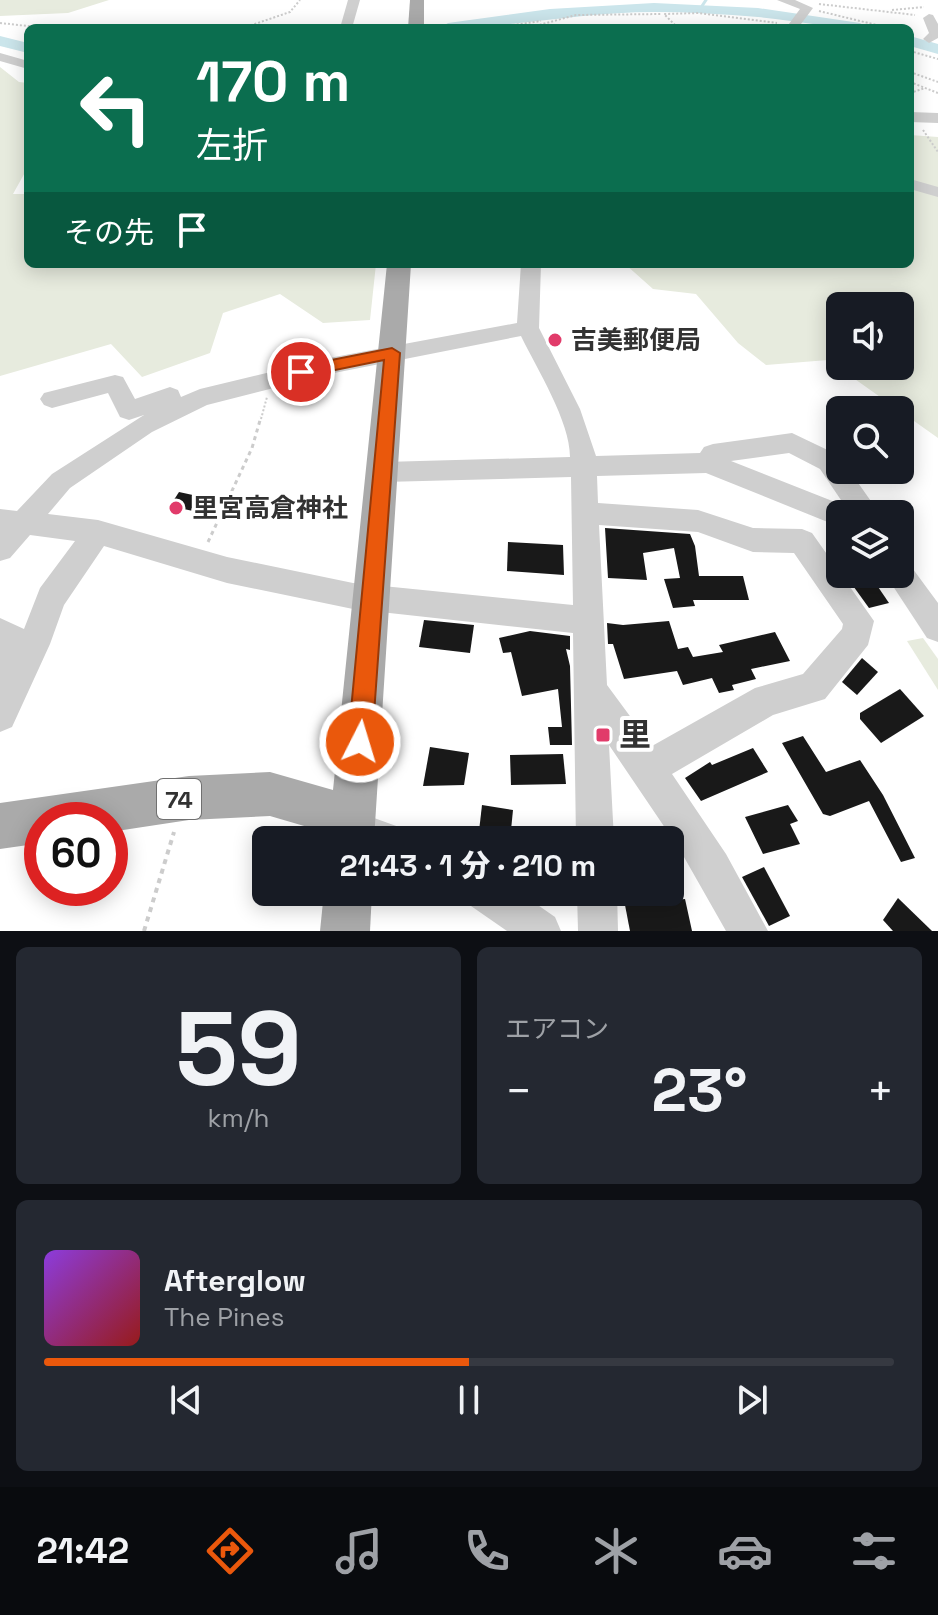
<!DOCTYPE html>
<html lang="ja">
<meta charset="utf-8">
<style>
:root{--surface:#171b24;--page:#242831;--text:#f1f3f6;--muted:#9ea1a6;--line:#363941;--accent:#ea580c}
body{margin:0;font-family:"Space Grotesk","Noto Sans JP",sans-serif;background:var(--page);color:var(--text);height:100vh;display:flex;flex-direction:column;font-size:30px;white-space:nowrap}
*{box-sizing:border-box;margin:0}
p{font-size:26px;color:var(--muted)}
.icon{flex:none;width:44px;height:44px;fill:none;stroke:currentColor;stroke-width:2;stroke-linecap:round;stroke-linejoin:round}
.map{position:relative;height:931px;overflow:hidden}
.side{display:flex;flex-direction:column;gap:16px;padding:16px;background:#0d0f14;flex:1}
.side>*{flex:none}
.banner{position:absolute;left:24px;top:24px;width:890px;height:244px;border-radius:12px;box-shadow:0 4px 20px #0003;background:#0b6e4f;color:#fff;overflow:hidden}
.tools{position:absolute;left:826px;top:292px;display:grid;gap:16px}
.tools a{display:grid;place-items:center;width:88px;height:88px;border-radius:12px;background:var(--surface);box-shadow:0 4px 20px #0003;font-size:40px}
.speed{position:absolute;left:24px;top:802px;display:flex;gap:16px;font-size:40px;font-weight:700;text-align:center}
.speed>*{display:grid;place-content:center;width:104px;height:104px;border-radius:50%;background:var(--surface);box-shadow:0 4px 20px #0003;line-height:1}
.speed .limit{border:12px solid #d22;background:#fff;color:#111}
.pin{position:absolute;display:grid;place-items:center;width:68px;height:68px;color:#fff;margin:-34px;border:4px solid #fff;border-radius:50%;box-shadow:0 2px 8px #0007}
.me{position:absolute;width:88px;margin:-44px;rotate:5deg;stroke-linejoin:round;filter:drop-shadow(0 0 6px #0008)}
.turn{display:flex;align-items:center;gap:28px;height:168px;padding:0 40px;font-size:36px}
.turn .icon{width:104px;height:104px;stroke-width:2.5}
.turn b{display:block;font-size:56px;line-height:68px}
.then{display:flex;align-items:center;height:76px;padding:0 40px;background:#0003;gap:16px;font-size:30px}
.big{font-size:60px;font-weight:800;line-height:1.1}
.side .widget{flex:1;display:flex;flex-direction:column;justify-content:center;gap:12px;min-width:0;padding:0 28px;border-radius:12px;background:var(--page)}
.side .dial{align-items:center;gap:0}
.dial b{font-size:104px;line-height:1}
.song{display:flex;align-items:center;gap:24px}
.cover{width:96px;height:96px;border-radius:12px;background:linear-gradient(135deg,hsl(270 70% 55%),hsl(0 70% 35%))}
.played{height:8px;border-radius:4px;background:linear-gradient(90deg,var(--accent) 50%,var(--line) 50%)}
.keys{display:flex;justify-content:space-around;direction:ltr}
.heat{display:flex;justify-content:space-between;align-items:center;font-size:44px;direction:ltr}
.side .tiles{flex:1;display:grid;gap:16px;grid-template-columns:1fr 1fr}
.widget:last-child{grid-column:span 2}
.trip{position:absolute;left:252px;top:826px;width:432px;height:80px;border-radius:12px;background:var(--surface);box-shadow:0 4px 20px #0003;font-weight:800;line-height:80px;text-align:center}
.menu{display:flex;height:128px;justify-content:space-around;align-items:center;background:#090b0e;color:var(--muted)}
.menu .icon{width:56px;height:56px}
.menu .active{color:var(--accent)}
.menu b{font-size:36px;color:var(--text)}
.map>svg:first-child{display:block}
.green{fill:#e7ebde;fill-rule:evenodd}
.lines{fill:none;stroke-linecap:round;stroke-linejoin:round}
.stream{stroke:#cbe5eb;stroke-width:3}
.river{fill:#cbe5eb;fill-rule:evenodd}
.building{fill:#191919}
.path-far2{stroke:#ccc;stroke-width:2;stroke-dasharray:2 2;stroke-linecap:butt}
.path-far1{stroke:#ccc;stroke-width:3;stroke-dasharray:4 4;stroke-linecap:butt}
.path{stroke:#ccc;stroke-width:4;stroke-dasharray:5 5;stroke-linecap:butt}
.minor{fill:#cfcfcf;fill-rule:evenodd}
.major{fill:#aaa;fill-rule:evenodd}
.route{fill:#ea580c;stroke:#983908;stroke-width:2}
.poi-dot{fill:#e13b6a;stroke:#fff;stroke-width:3}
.labels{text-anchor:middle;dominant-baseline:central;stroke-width:8;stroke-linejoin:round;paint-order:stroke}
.shield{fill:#fff;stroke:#707070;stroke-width:2}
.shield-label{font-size:24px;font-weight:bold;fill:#323232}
.poi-label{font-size:26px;font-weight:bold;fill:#323232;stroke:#fff;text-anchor:start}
.near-poi-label{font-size:32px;font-weight:bold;fill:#323232;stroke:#fff;text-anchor:start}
</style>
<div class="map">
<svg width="938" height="931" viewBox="0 0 938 931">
<rect width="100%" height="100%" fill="#fff"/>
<g class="green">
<path d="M 0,0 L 109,0 L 68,13 L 0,16 Z"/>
<path d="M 0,67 L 19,82 L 28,83 L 28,167 L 13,194 L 28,194 L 28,264 L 376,264 L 370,320 L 323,323 L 280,294 L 223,313 L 210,353 L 142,377 L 111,344 L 0,376 Z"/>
<path d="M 910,135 L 938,137 L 938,438 L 828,360 L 766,365 L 738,343 L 696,294 L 653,289 L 625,264 L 910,264 ZM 840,306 L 900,306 L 900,366 L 840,366 Z"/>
<path d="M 923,638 L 938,659 L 938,690 L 907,641 Z"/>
</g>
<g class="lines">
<path class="stream" d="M 700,9 L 706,0"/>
<g class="river">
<path d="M 654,3 L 758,8 L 860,23 L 868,28 C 831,28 795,21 758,17 C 724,14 689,12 654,12 C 582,12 512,28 440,28 L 448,23 L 550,9 Z"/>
<path d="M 0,36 L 28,43 L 28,53 L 0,46 Z"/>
<path d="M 910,36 L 938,44 L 938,54 L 910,46 Z"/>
</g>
</g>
<g class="building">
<path d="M 179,492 L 202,497 L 193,511 L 170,506 Z"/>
<path d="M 605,528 L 690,534 L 695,546 L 699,576 L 743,576 L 749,600 L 693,600 L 695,606 L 673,608 L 664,579 L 680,578 L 674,548 L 643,553 L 647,580 L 608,578 Z"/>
<path d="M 508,542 L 563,545 L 564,575 L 507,571 Z"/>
<path d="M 872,578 L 889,603 L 869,608 L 851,583 Z"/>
<path d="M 424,620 L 474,625 L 470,653 L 419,647 Z"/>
<path d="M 669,621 L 678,649 L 688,647 L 693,657 L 723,652 L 719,645 L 775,632 L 790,661 L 751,669 L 756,679 L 732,685 L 734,690 L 719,693 L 712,678 L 683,685 L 677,671 L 624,679 L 613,644 L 608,644 L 607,623 L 623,625 Z"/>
<path d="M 530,631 L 570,636 L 570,650 L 566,649 L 570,666 L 572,745 L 550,745 L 548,727 L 562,727 L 558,689 L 522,696 L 511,652 L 503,653 L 499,638 Z"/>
<path d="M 862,658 L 878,672 L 857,695 L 842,682 Z"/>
<path d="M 900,689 L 924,716 L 881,743 L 860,719 L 860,713 Z"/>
<path d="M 803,736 L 826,772 L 860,760 L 883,795 L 915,858 L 901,862 L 869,801 L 830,816 L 823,814 L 782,743 Z"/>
<path d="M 430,747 L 469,753 L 464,785 L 423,786 Z"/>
<path d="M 753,748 L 768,772 L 701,801 L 685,778 L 710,762 L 712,765 Z"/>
<path d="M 563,754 L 566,784 L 511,785 L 510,755 Z"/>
<path d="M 482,805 L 513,810 L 510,840 L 478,840 Z"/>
<path d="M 788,805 L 798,821 L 790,824 L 800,844 L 763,854 L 745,817 Z"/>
<path d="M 764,867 L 790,916 L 769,926 L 742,877 Z"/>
<path d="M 898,898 L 932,931 L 893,931 L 883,920 Z"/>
<path d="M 685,899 L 692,931 L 630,931 L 625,905 Z"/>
</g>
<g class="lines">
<g class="path-far2">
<path d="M 819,4 L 915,15"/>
<path d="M 892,10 L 924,7"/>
<path d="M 819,11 L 889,28"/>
<path d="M 0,23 L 46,28"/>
<path d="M 243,28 L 290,12 L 300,0"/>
<path d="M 493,28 L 541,21"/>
<path d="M 528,28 L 576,15 L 662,14"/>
<path d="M 678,28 L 664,14 L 699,13 L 777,23"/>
<path d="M 910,51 L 938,59"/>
<path d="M 910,72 L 938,82"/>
<path d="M 910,82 L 938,93"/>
<path d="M 910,93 L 925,88"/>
<path d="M 923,130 L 938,152"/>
<path d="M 261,419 L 267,397"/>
</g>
<path class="path-far1" d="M 208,542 L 252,448 L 261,417"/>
<path class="path" d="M 144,931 L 174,832"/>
<g class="minor">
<path d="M 348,0 L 360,0 L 352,28 L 340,28 Z"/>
<path d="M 777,0 L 795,0 L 813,8 L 798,28 L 786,28 L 800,9 Z"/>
<path d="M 929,14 L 933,15 L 938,24 L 938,38 L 929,43 L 923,39 L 929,33 L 923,18 Z"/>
<path d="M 0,53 L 28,61 L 28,69 L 0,61 Z"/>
<path d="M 910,112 L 938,113 L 938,123 L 910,122 Z"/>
<path d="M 910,179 L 938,187 L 938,197 L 910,189 Z"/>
<path d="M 521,264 L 541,264 L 539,328 L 580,409 L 596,456 L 700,453 L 704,447 L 713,444 L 792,433 L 838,455 L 840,470 L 849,470 L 880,514 L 840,514 L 840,527 L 706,473 L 597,476 L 598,503 L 698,510 L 753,528 L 802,529 L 812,533 L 874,621 L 868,645 L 825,699 L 773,715 L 672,774 L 726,854 L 768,931 L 726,931 L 680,850 L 609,745 L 614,840 L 576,840 L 573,633 L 353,609 L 227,583 L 104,546 L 64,605 L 50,644 L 12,727 L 0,732 L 0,618 L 24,629 L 40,588 L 75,541 L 30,535 L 10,558 L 0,561 L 0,509 L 17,511 L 52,474 L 144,415 L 129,420 L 120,417 L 108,393 L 52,408 L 44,405 L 40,399 L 44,393 L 115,375 L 123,377 L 135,399 L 170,387 L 178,390 L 181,397 L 200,389 L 329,358 L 517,323 ZM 521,336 C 537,369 570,421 570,457 L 384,462 L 375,465 L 371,472 L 375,479 L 384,482 L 571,477 L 573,605 L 353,583 L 227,557 L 98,520 L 48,514 L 70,488 L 152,432 L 207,405 L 329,374 ZM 789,453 L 820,469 L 845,506 L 731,461 ZM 599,525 L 698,532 L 753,552 L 794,553 L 843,624 L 842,629 L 803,674 L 755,688 L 652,746 L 607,685 Z"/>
<path d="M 900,561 L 910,565 L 938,603 L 938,642 L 927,638 L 885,574 L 900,574 Z"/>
<path d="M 352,810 L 399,827 L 405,840 L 338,840 L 333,829 L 339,816 Z"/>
<path d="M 465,892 L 519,892 L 555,917 L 561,931 L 507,931 L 471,906 Z"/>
<path d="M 577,892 L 617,892 L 618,931 L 578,931 Z"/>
</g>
<g class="major">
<path d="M 410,0 L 424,0 L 424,28 L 408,28 Z"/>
<path d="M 387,264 L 411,264 L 374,840 L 328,840 L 311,828 L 270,816 L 189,820 L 110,832 L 110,820 L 42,820 L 42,843 L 0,849 L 0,803 L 189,776 L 270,772 L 333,790 Z"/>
<path d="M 324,892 L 372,892 L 370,931 L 320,931 Z"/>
</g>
</g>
<path class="route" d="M 392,348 L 400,353 L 372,742 L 368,750 L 360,754 L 351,750 L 348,742 L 384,360 L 301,377 L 293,372 L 301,366 Z"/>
<g class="poi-dot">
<circle cx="555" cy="340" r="8"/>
<circle cx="176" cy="508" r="8"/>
<rect x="595" y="727" width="16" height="16" rx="4"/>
</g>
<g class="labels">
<rect class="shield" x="157" y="779" width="44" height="40" rx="6"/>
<g class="shield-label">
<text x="179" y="799">74</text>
</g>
<g class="poi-label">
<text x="571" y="340">吉美郵便局</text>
<text x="192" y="508">里宮高倉神社</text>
</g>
<g class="near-poi-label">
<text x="619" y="735">里</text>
</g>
</g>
</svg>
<div class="tools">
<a><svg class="icon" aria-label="sound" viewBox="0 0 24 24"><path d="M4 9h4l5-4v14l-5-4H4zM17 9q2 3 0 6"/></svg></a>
<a><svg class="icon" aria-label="search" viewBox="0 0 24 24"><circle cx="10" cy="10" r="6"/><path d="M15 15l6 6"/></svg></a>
<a><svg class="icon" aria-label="layers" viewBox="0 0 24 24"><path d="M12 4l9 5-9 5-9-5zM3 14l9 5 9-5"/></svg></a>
</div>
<div class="speed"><div class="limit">60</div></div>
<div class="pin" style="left:301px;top:372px;background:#d93025"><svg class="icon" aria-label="arrive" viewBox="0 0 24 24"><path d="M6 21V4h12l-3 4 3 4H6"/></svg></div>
<svg class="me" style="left:360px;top:742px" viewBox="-20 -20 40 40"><circle r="17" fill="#ea580c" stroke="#fff" stroke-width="3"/><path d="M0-11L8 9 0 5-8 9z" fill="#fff"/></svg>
<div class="trip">21:43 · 1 分 · 210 m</div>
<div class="banner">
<div class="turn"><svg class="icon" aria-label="left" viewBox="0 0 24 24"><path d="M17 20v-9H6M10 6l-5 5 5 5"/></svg><div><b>170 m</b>左折</div></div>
<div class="then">その先<svg class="icon" aria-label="arrive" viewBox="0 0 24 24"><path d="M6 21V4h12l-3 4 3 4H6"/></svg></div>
</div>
</div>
<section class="side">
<div class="tiles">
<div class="widget dial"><b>59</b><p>km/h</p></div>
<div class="widget"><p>エアコン</p>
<div class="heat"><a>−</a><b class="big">23°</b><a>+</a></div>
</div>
<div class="widget">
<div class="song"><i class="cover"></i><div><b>Afterglow</b><p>The Pines</p></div></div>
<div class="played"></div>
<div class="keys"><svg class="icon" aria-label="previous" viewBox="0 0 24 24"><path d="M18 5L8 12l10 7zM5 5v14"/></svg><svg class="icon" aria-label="pause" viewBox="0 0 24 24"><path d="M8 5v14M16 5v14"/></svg><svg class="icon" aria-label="next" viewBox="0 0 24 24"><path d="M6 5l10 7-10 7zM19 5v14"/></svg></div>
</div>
</div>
</section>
<nav class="menu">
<b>21:42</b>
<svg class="icon active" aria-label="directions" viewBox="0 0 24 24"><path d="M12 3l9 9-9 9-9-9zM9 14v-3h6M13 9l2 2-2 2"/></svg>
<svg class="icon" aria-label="music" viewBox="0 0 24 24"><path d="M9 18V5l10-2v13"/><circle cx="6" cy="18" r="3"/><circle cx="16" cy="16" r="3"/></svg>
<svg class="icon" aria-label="phone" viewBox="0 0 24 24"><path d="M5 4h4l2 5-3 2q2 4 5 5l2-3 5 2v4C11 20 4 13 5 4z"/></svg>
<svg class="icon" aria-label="climate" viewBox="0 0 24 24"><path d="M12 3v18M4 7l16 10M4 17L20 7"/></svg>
<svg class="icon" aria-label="car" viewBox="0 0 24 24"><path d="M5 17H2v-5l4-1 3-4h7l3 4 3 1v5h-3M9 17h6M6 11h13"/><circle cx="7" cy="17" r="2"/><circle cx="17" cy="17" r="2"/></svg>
<svg class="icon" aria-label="filters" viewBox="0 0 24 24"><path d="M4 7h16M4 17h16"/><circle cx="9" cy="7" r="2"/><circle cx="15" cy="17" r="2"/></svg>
</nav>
